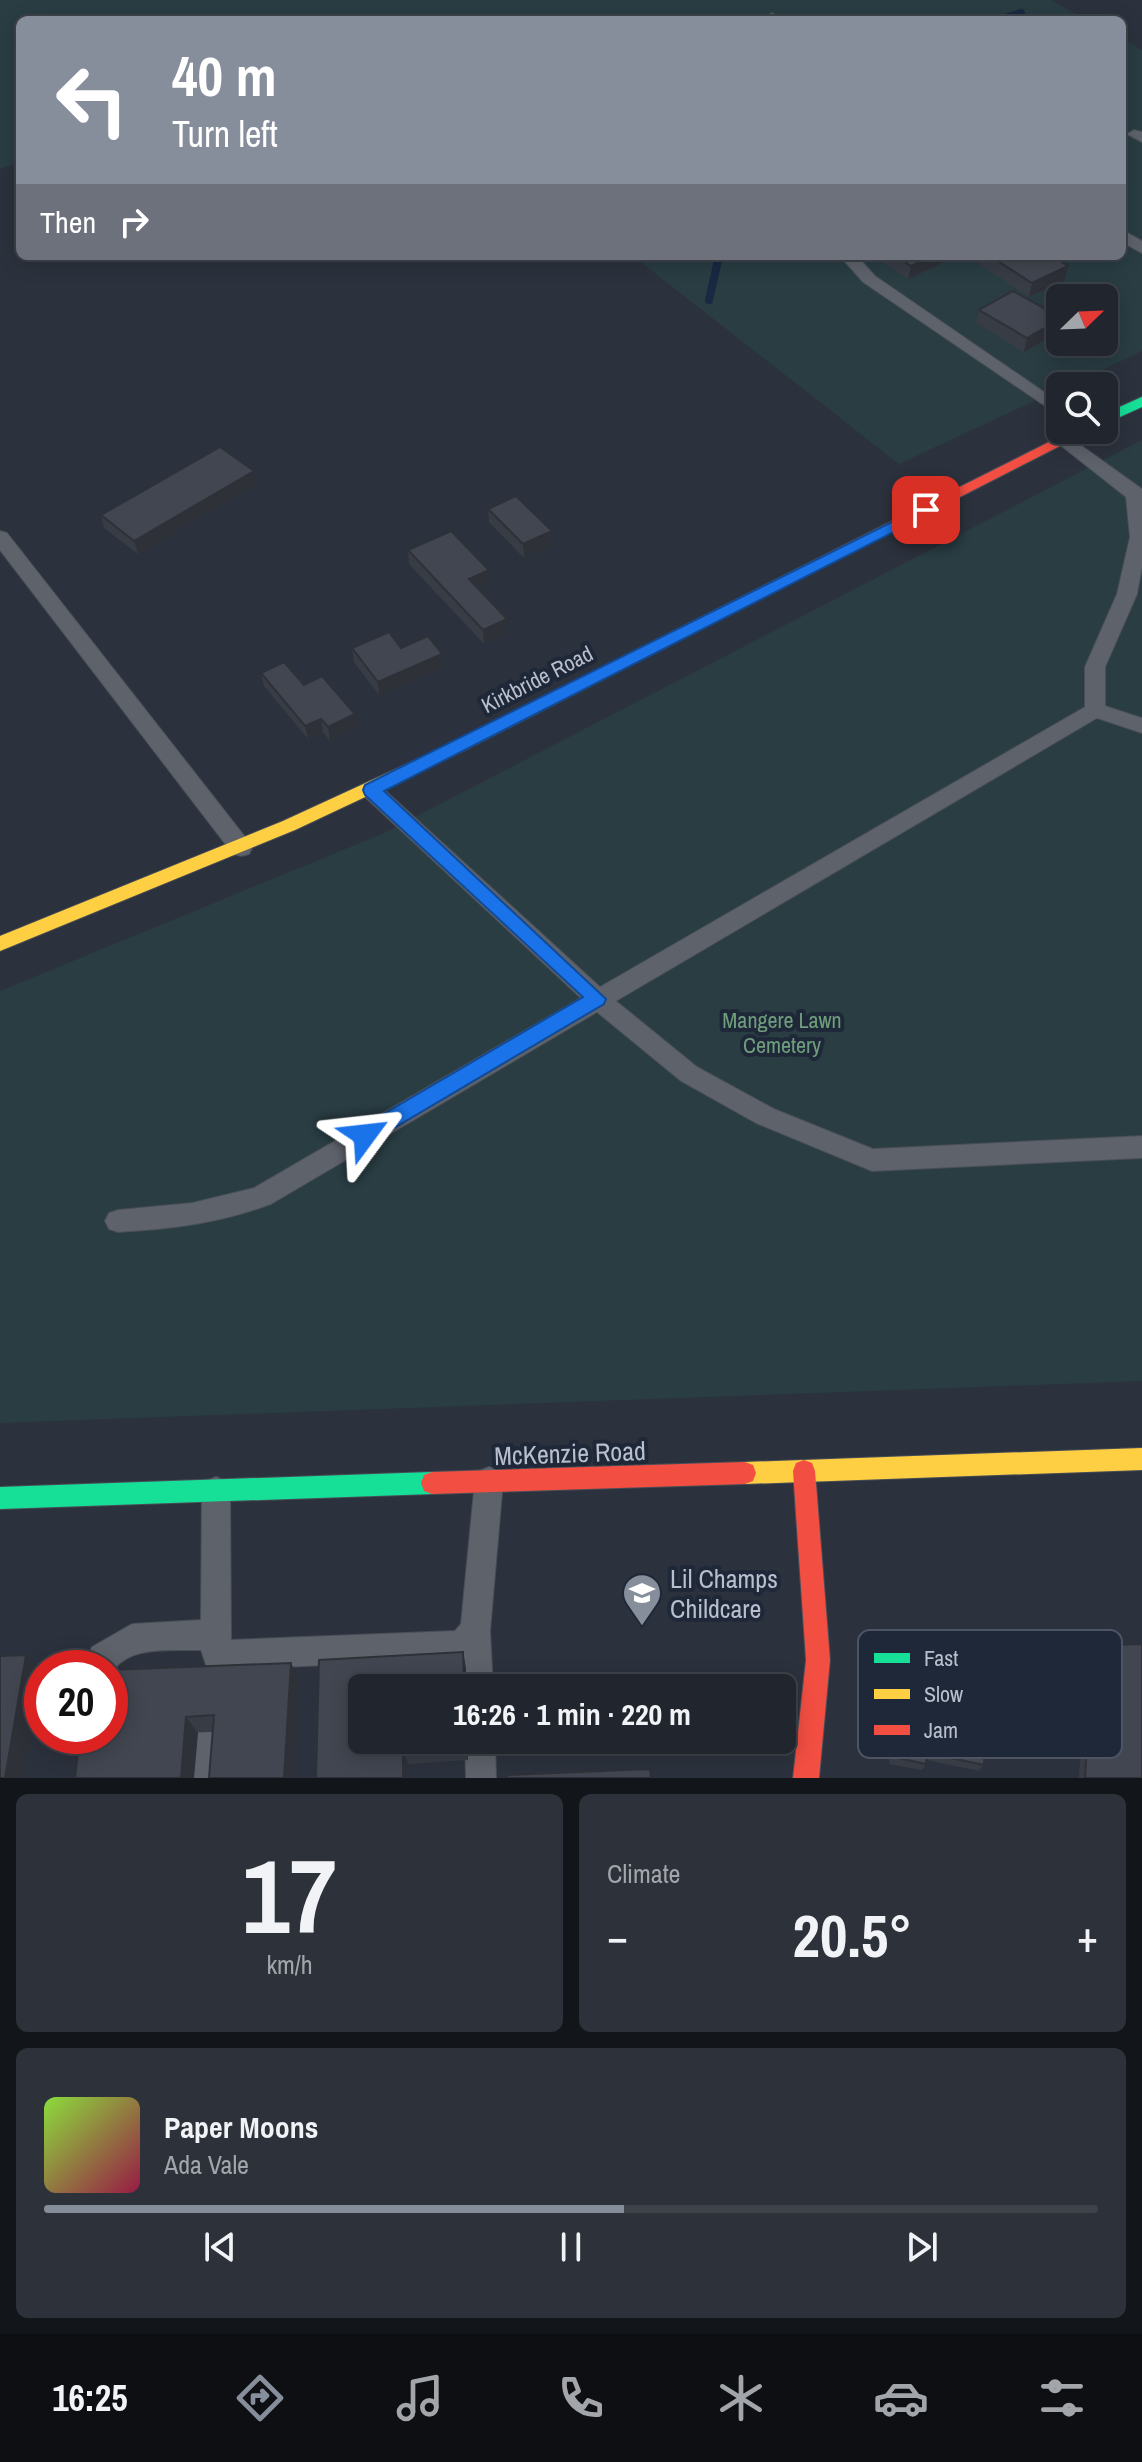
<!DOCTYPE html>
<meta charset="utf-8">
<style>
:root{--surface:#21262e;--page:#2d323a;--text:#f1f3f6;--muted:#a2a5aa;--line:#3e434a;--accent:#878e9b}
body{margin:0;font-family:"Archivo Narrow",sans-serif;background:var(--page);color:var(--text);height:100vh;display:flex;flex-direction:column;font-size:30px;white-space:nowrap}
*{box-sizing:border-box;margin:0}
p{font-size:26px;color:var(--muted)}
.icon{flex:none;width:44px;height:44px;fill:none;stroke:currentColor;stroke-width:2;stroke-linecap:round;stroke-linejoin:round}
.map{position:relative;height:1778px;overflow:hidden}
.side{display:flex;flex-direction:column;gap:16px;padding:16px;background:#121519;flex:1}
.side>*{flex:none}
.hud{position:absolute;left:16px;top:16px;width:1110px;height:244px;border-radius:12px;box-shadow:0 4px 20px #0003,0 0 0 2px var(--line);background:#878e9b;color:#fff;overflow:hidden}
.needle{width:52px;rotate:67deg}
.controls{position:absolute;left:1046px;top:284px;display:grid;gap:16px}
.controls a{display:grid;place-items:center;width:72px;height:72px;border-radius:12px;background:var(--surface);box-shadow:0 4px 20px #0003,0 0 0 2px var(--line);font-size:40px}
.speed{position:absolute;left:24px;top:1650px;display:flex;gap:16px;font-size:40px;font-weight:700;text-align:center}
.speed>*{display:grid;place-content:center;width:104px;height:104px;border-radius:50%;background:var(--surface);box-shadow:0 4px 20px #0003,0 0 0 2px var(--line);line-height:1}
.speed .limit{border:12px solid #d22;background:#fff;color:#111}
.pin{position:absolute;display:grid;place-items:center;width:68px;height:68px;color:#fff;margin:-34px;border-radius:16px;box-shadow:0 4px 12px #0006}
.me{position:absolute;width:88px;margin:-44px;rotate:60deg;stroke-linejoin:round;filter:drop-shadow(0 0 6px #0008)}
.turn{display:flex;align-items:center;gap:28px;height:168px;padding:0 24px;font-size:36px}
.turn .icon{width:104px;height:104px;stroke-width:2.5}
.turn b{display:block;font-size:56px;line-height:68px}
.then{display:flex;align-items:center;height:76px;padding:0 24px;background:#0003;gap:16px;font-size:30px}
.big{font-size:60px;font-weight:800;line-height:1.1}
.side .tile{flex:1;display:flex;flex-direction:column;justify-content:center;gap:12px;min-width:0;padding:0 28px;border-radius:12px;background:var(--page)}
.side .dial{align-items:center;gap:0}
.dial b{font-size:104px;line-height:1}
.song{display:flex;align-items:center;gap:24px}
.cover{width:96px;height:96px;border-radius:12px;background:linear-gradient(135deg,hsl(90 70% 55%),hsl(340 70% 35%))}
.played{height:8px;border-radius:4px;background:linear-gradient(90deg,var(--accent) 55%,var(--line) 55%)}
.keys{display:flex;justify-content:space-around;direction:ltr}
.heat{display:flex;justify-content:space-between;align-items:center;font-size:44px;direction:ltr}
.side .tiles{flex:1;display:grid;gap:16px;grid-template-columns:1fr 1fr}
.tile:last-child{grid-column:span 2}
.trip{position:absolute;left:348px;top:1674px;width:448px;height:80px;border-radius:12px;background:var(--surface);box-shadow:0 4px 20px #0003,0 0 0 2px var(--line);font-weight:800;line-height:80px;text-align:center}
.tabs{display:flex;height:128px;justify-content:space-around;align-items:center;background:#0d0f12;color:var(--muted)}
.tabs .icon{width:56px;height:56px}
.tabs .current{color:var(--accent)}
.tabs b{font-size:36px;color:var(--text)}
.map>svg:first-child{display:block}
.green{fill:#293d43;fill-rule:evenodd}
.lines{fill:none;stroke-linecap:round;stroke-linejoin:round}
.stream{stroke:#1a2842;stroke-width:8}
.lane-casing{stroke:#484d56;stroke-width:2}
.fast-casing{stroke:#484d56;stroke-width:2}
.slow-casing{stroke:#484d56;stroke-width:2}
.jam-casing{stroke:#484d56;stroke-width:2}
.lane{fill:#5e626a;fill-rule:evenodd}
.fast{fill:#16e098;fill-rule:evenodd}
.slow{fill:#ffcf43;fill-rule:evenodd}
.jam{fill:#f24e42;fill-rule:evenodd}
.wall{fill:#383c45}
.shaded-wall{fill:#2e3138}
.building{fill:#414650;stroke:#2e3138;stroke-width:2}
.route{fill:#1a73e8;stroke:#114b97;stroke-width:2}
.labels{text-anchor:middle;dominant-baseline:central;stroke-width:8;stroke-linejoin:round;paint-order:stroke}
.street-label{font-size:22px;fill:#b8bfcd;stroke:#1f2838}
.park-label{font-size:22px;fill:#6f9e7d;stroke:#1f2838}
.near-street-label{font-size:26px;fill:#b8bfcd;stroke:#1f2838}
.near-poi-label{font-size:26px;fill:#b8bfcd;stroke:#1f2838;text-anchor:start}
.key{fill:#1f2838;stroke:#4d5565;stroke-width:2}
.key-label{font-size:22px;fill:#b8bfcd}
</style>
<div class="map">
<svg width="1142" height="1778" viewBox="0 0 1142 1778">
<rect width="100%" height="100%" fill="#2c323d"/>
<g class="green">
<path d="M 0,0 L 1050,0 L 1087,20 L 20,20 L 20,162 L 0,169 Z"/>
<path d="M 1122,39 L 1142,50 L 1142,351 L 1067,386 L 1060,386 L 1060,389 L 899,464 L 633,256 L 1122,256 ZM 1060,298 L 1104,298 L 1104,342 L 1060,342 Z"/>
<path d="M 1142,440 L 1142,1381 L 0,1423 L 0,991 L 382,834 Z"/>
</g>
<g class="lines">
<g class="stream">
<path d="M 999,20 L 1021,13"/>
<path d="M 709,300 L 719,256"/>
</g>
<g class="lane-casing">
<g id="lane">
<path d="M 772,13 L 784,20 L 767,20 L 765,17 Z"/>
<path d="M 1134,130 L 1142,132 L 1142,142 L 1127,134 Z"/>
<path d="M 1122,230 L 1142,241 L 1142,253 L 1122,242 Z"/>
<path d="M 840,256 L 857,256 L 875,276 L 1060,403 L 1060,416 L 863,282 Z"/>
<path d="M 1065,434 L 1142,489 L 1142,567 L 1137,594 L 1105,667 L 1105,706 L 1142,718 L 1142,733 L 1097,718 L 616,1001 L 697,1067 L 774,1109 L 873,1149 L 1142,1136 L 1142,1158 L 872,1171 L 756,1123 L 681,1081 L 597,1012 L 271,1204 C 220,1223 172,1229 118,1232 L 109,1229 L 105,1221 L 109,1213 L 118,1210 L 192,1203 L 254,1188 L 581,998 L 364,796 L 360,790 L 364,784 L 378,784 L 600,987 L 1085,707 L 1085,667 L 1117,594 L 1130,537 L 1126,497 L 1059,444 L 1056,440 L 1059,436 Z"/>
<path d="M 0,531 L 7,533 L 249,842 L 252,848 L 249,854 L 241,856 L 233,854 L 0,550 Z"/>
<path d="M 489,1467 L 499,1471 L 503,1481 L 490,1631 L 493,1688 L 463,1688 L 462,1659 L 216,1670 L 206,1665 L 201,1650 C 171,1651 124,1644 110,1677 L 110,1668 L 84,1668 L 92,1647 L 132,1624 L 201,1620 L 202,1491 L 206,1481 L 216,1477 L 226,1481 L 230,1491 L 231,1640 L 455,1631 L 461,1624 L 475,1481 L 479,1471 Z"/>
<path d="M 210,1717 L 221,1721 L 225,1732 L 219,1778 L 189,1778 L 199,1721 Z"/>
<path d="M 465,1740 L 495,1740 L 496,1778 L 466,1778 Z"/>
</g>
</g>
<g class="fast-casing">
<g id="fast">
<path d="M 1142,397 L 1142,407 L 1104,424 L 1104,414 Z"/>
<path d="M 432,1472 L 440,1475 L 443,1483 L 440,1491 L 432,1494 L 0,1509 L 0,1487 Z"/>
</g>
</g>
<g class="slow-casing">
<g id="slow">
<path d="M 459,740 L 467,746 L 465,750 L 295,830 L 0,951 L 0,936 L 283,821 Z"/>
<path d="M 1142,1448 L 1142,1470 L 745,1484 L 737,1481 L 734,1473 L 737,1465 L 745,1462 Z"/>
</g>
</g>
<g class="jam-casing">
<g id="jam">
<path d="M 1073,430 L 1091,430 L 465,750 L 459,752 L 451,746 L 453,742 Z"/>
<path d="M 804,1460 L 812,1463 L 815,1471 L 830,1660 L 819,1778 L 793,1778 L 806,1660 L 793,1471 L 796,1463 Z"/>
<path d="M 745,1462 L 753,1465 L 756,1473 L 753,1481 L 745,1484 L 432,1494 L 424,1491 L 421,1483 L 424,1475 L 432,1472 Z"/>
</g>
</g>
<use href="#lane" class="lane"/>
<use href="#fast" class="fast"/>
<use href="#slow" class="slow"/>
<use href="#jam" class="jam"/>
</g>
<g class="wall">
<path d="M 873,256 L 957,256 L 908,279 Z"/>
<path d="M 979,256 L 1052,256 L 1065,280 L 1029,297 L 978,263 Z"/>
<path d="M 979,310 L 1060,317 L 1060,322 L 1058,332 L 1024,352 L 976,323 Z"/>
<path d="M 256,484 L 138,554 L 104,528 L 101,515 Z"/>
<path d="M 488,509 L 552,545 L 524,558 L 489,522 Z"/>
<path d="M 408,550 L 489,570 L 490,584 L 478,589 L 507,619 L 507,632 L 484,644 L 409,564 Z"/>
<path d="M 352,648 L 401,648 L 444,667 L 379,695 L 354,662 Z"/>
<path d="M 261,673 L 304,685 L 357,727 L 330,741 L 323,732 L 308,739 L 264,686 Z"/>
<path d="M 865,1634 L 903,1659 L 984,1765 L 979,1771 L 927,1760 L 926,1764 L 922,1770 L 889,1764 L 890,1742 L 860,1736 L 864,1697 L 867,1690 L 876,1692 L 877,1674 L 860,1671 L 862,1642 Z"/>
<path d="M 1081,1646 L 1142,1778 L 1079,1778 L 1084,1700 L 1074,1653 Z"/>
<path d="M 463,1652 L 466,1669 L 466,1688 L 362,1688 L 362,1740 L 468,1740 L 468,1760 L 408,1764 L 408,1778 L 316,1778 L 319,1660 Z"/>
<path d="M 299,1680 L 213,1732 L 80,1736 Z"/>
</g>
<g class="shaded-wall">
<path d="M 932,256 L 957,256 L 908,279 L 911,266 Z"/>
<path d="M 1068,266 L 1065,280 L 1029,297 L 1032,283 Z"/>
<path d="M 1060,319 L 1058,332 L 1024,352 L 1027,338 Z"/>
<path d="M 254,471 L 256,484 L 138,554 L 134,541 Z"/>
<path d="M 552,531 L 552,545 L 524,558 L 523,544 Z"/>
<path d="M 489,570 L 490,584 L 470,593 L 469,579 Z"/>
<path d="M 507,619 L 507,632 L 484,644 L 483,630 Z"/>
<path d="M 442,654 L 444,667 L 379,695 L 378,682 Z"/>
<path d="M 355,714 L 357,727 L 330,741 L 328,727 Z"/>
<path d="M 321,719 L 323,732 L 308,739 L 305,726 Z"/>
<path d="M 463,1652 L 466,1669 L 466,1688 L 464,1688 Z"/>
<path d="M 26,1655 L 41,1672 L 24,1778 L 5,1778 Z"/>
<path d="M 291,1663 L 299,1680 L 294,1778 L 284,1778 Z"/>
<path d="M 186,1717 L 198,1733 L 194,1778 L 181,1778 Z"/>
<path d="M 465,1740 L 468,1740 L 468,1760 L 465,1745 Z"/>
<path d="M 403,1749 L 408,1764 L 408,1778 L 403,1778 Z"/>
</g>
<g class="building">
<path d="M 896,256 L 932,256 L 911,266 Z"/>
<path d="M 990,256 L 1052,256 L 1068,266 L 1032,283 Z"/>
<path d="M 1013,291 L 1060,317 L 1060,319 L 1027,338 L 979,310 Z"/>
<path d="M 220,447 L 254,471 L 134,541 L 101,515 Z"/>
<path d="M 516,496 L 552,531 L 523,544 L 488,509 Z"/>
<path d="M 451,531 L 489,570 L 469,579 L 507,619 L 483,630 L 408,550 Z"/>
<path d="M 389,632 L 401,648 L 428,636 L 442,654 L 378,682 L 352,648 Z"/>
<path d="M 284,662 L 304,685 L 322,676 L 355,714 L 328,727 L 321,719 L 305,726 L 261,673 Z"/>
<path d="M 865,1634 L 904,1641 L 903,1659 L 988,1675 L 984,1765 L 927,1753 L 926,1764 L 893,1757 L 894,1735 L 864,1729 L 867,1690 L 879,1692 L 881,1667 L 864,1664 Z"/>
<path d="M 1142,1644 L 1142,1778 L 1085,1778 L 1090,1693 L 1081,1646 Z"/>
<path d="M 463,1652 L 464,1688 L 362,1688 L 362,1740 L 465,1740 L 465,1745 L 403,1749 L 403,1778 L 316,1778 L 319,1660 Z"/>
<path d="M 26,1655 L 5,1778 L 0,1778 L 0,1656 Z"/>
<path d="M 291,1663 L 284,1778 L 209,1778 L 214,1715 L 186,1717 L 181,1778 L 75,1778 L 80,1736 L 110,1736 L 110,1670 Z"/>
<path d="M 650,1769 L 651,1778 L 507,1778 L 507,1775 Z"/>
</g>
<path class="route" d="M 926,505 L 931,506 L 931,513 L 384,791 L 606,999 L 604,1004 L 372,1141 L 365,1144 L 358,1141 L 355,1135 L 358,1129 L 583,997 L 365,795 L 363,790 L 365,785 Z"/>
<defs>
<g id="school-pin" transform="scale(2)"><path d="M0 17L-7.5 6A9.5 9.5 0 1 1 7.5 6Z" fill="#878e9b" stroke="#1f2838"/><path d="M0-5L7-2L0 1L-7-2ZM-4 1L0 2.5L4 1V4Q0 6-4 4Z" fill="#fff"/></g>
</defs>
<g fill-rule="evenodd">
<use href="#school-pin" x="642" y="1593"/>
</g>
<g class="labels">
<g class="street-label">
<text transform="translate(537 679) rotate(-27)">Kirkbride Road</text>
</g>
<g class="park-label">
<text x="782" y="1020">Mangere Lawn<tspan x="782" dy="25">Cemetery</tspan></text>
</g>
<g class="near-street-label">
<text transform="translate(570 1453) rotate(-2)">McKenzie Road</text>
</g>
<g class="near-poi-label">
<text x="670" y="1578">Lil Champs<tspan x="670" dy="30">Childcare</tspan></text>
</g>
</g>
<rect x="858" y="1630" width="264" height="128" rx="12" class="key"/>
<rect x="874" y="1653" width="36" height="10" fill="#16e098"/>
<rect x="874" y="1689" width="36" height="10" fill="#ffcf43"/>
<rect x="874" y="1725" width="36" height="10" fill="#f24e42"/>
<g class="key-label">
<text x="924" y="1666">Fast</text>
<text x="924" y="1702">Slow</text>
<text x="924" y="1738">Jam</text>
</g>
</svg>
<div class="controls">
<a><svg class="needle" viewBox="-14 -14 28 28"><path d="M0-13l5 13h-10z" fill="#e53935"/><path d="M0 13l5-13h-10z" fill="#a2a5aa"/></svg></a>
<a><svg class="icon" aria-label="search" viewBox="0 0 24 24"><circle cx="10" cy="10" r="6"/><path d="M15 15l6 6"/></svg></a>
</div>
<div class="speed"><div class="limit">20</div></div>
<div class="pin" style="left:926px;top:510px;background:#d93025"><svg class="icon" aria-label="arrive" viewBox="0 0 24 24"><path d="M6 21V4h12l-3 4 3 4H6"/></svg></div>
<svg class="me" style="left:365px;top:1135px" viewBox="-20 -20 40 40"><path d="M0-17L14 15 0 8-14 15z" fill="#1a73e8" stroke="#fff" stroke-width="4"/></svg>
<div class="trip">16:26 · 1 min · 220 m</div>
<div class="hud">
<div class="turn"><svg class="icon" aria-label="left" viewBox="0 0 24 24"><path d="M17 20v-9H6M10 6l-5 5 5 5"/></svg><div><b>40 m</b>Turn left</div></div>
<div class="then">Then<svg class="icon" aria-label="right" viewBox="0 0 24 24"><path d="M7 20v-9h11M14 6l5 5-5 5"/></svg></div>
</div>
</div>
<section class="side">
<div class="tiles">
<div class="tile dial"><b>17</b><p>km/h</p></div>
<div class="tile"><p>Climate</p>
<div class="heat"><a>−</a><b class="big">20.5°</b><a>+</a></div>
</div>
<div class="tile">
<div class="song"><i class="cover"></i><div><b>Paper Moons</b><p>Ada Vale</p></div></div>
<div class="played"></div>
<div class="keys"><svg class="icon" aria-label="previous" viewBox="0 0 24 24"><path d="M18 5L8 12l10 7zM5 5v14"/></svg><svg class="icon" aria-label="pause" viewBox="0 0 24 24"><path d="M8 5v14M16 5v14"/></svg><svg class="icon" aria-label="next" viewBox="0 0 24 24"><path d="M6 5l10 7-10 7zM19 5v14"/></svg></div>
</div>
</div>
</section>
<nav class="tabs">
<b>16:25</b>
<svg class="icon current" aria-label="directions" viewBox="0 0 24 24"><path d="M12 3l9 9-9 9-9-9zM9 14v-3h6M13 9l2 2-2 2"/></svg>
<svg class="icon" aria-label="music" viewBox="0 0 24 24"><path d="M9 18V5l10-2v13"/><circle cx="6" cy="18" r="3"/><circle cx="16" cy="16" r="3"/></svg>
<svg class="icon" aria-label="phone" viewBox="0 0 24 24"><path d="M5 4h4l2 5-3 2q2 4 5 5l2-3 5 2v4C11 20 4 13 5 4z"/></svg>
<svg class="icon" aria-label="climate" viewBox="0 0 24 24"><path d="M12 3v18M4 7l16 10M4 17L20 7"/></svg>
<svg class="icon" aria-label="car" viewBox="0 0 24 24"><path d="M5 17H2v-5l4-1 3-4h7l3 4 3 1v5h-3M9 17h6M6 11h13"/><circle cx="7" cy="17" r="2"/><circle cx="17" cy="17" r="2"/></svg>
<svg class="icon" aria-label="filters" viewBox="0 0 24 24"><path d="M4 7h16M4 17h16"/><circle cx="9" cy="7" r="2"/><circle cx="15" cy="17" r="2"/></svg>
</nav>
